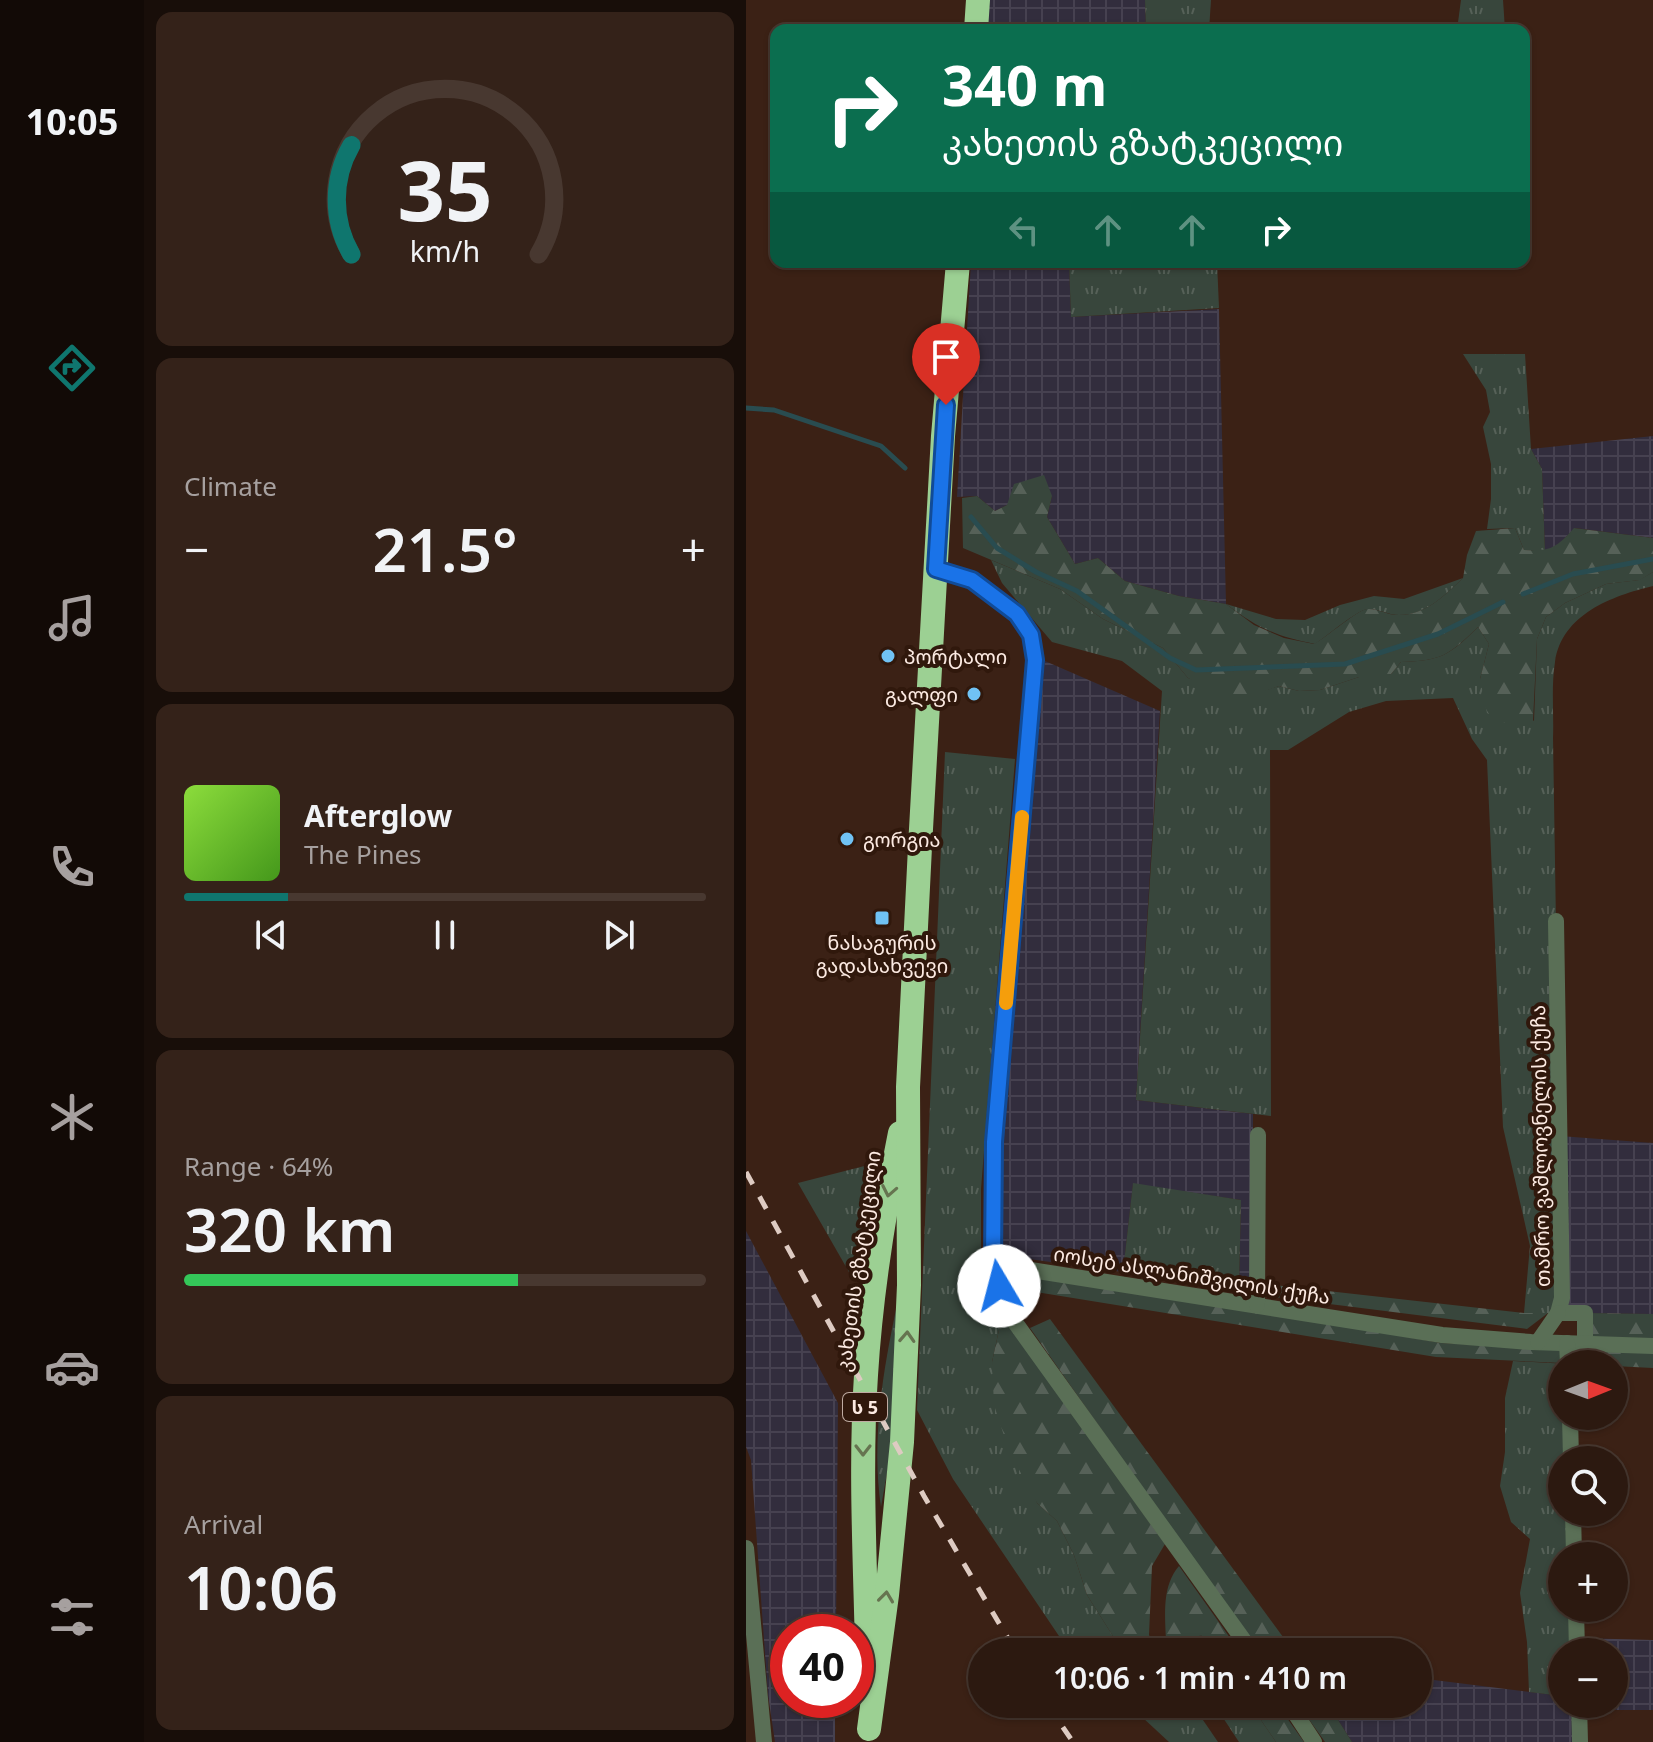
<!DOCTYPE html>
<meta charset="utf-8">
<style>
:root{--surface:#2c1910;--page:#342219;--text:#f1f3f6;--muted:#a6a09f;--line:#483830;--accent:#0f766e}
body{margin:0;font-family:"Noto Sans","Noto Sans Georgian",sans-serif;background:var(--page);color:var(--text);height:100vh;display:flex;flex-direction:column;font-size:30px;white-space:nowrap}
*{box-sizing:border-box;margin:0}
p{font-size:26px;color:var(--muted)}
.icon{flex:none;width:44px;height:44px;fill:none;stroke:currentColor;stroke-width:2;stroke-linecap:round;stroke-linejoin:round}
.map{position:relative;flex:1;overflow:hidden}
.drawer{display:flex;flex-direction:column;gap:12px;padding:12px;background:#180e09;width:602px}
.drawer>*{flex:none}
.guide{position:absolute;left:24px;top:24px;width:760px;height:244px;border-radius:16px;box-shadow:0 2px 6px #0004,0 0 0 2px var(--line);background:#0b6e4f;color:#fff;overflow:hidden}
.needle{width:52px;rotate:89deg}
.controls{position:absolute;left:802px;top:1350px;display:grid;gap:16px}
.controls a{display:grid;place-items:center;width:80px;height:80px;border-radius:50%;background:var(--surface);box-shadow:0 2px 6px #0004,0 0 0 2px var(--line);font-size:40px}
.speed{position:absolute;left:24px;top:1614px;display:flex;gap:16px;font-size:40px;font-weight:700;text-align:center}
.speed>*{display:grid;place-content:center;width:104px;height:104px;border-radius:50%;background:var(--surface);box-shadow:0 2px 6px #0004,0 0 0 2px var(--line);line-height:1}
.speed .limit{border:12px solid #d22;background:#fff;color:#111}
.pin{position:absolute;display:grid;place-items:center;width:68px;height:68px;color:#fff;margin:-82px -34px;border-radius:50% 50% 50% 0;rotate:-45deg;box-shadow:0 0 8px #0007}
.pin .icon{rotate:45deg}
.me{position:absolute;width:88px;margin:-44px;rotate:352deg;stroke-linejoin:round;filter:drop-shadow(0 0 6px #0008)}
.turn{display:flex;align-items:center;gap:28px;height:168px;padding:0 40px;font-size:36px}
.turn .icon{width:104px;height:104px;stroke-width:2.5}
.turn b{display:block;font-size:56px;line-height:68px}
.lanes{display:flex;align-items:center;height:76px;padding:0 40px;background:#0003;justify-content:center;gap:40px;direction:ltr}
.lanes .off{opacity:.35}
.big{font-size:60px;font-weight:600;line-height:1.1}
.drawer .tile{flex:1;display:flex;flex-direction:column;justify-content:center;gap:12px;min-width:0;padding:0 28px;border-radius:16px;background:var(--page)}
.drawer .dial{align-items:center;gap:0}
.dial svg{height:208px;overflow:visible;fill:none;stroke:var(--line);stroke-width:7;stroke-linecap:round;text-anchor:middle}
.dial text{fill:var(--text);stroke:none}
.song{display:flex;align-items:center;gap:24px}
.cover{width:96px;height:96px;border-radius:12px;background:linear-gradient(135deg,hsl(90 70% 55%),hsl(100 70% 35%))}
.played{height:8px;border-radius:4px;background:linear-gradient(90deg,var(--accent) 20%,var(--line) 20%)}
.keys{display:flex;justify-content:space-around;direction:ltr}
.heat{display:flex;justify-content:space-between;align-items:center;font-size:44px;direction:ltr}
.charge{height:12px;border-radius:6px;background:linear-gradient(90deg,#34c759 64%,var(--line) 0)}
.trip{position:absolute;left:222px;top:1638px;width:464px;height:80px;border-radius:40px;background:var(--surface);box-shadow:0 2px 6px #0004,0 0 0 2px var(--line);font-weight:600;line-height:80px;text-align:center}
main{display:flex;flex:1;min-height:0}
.tabs{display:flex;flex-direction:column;width:144px;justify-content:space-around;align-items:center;background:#120a06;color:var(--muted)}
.tabs .icon{width:56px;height:56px}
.tabs .current{color:var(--accent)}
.tabs b{font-size:36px;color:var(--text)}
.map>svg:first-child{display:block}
.industrial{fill:url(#industrial-grid)}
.grass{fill:url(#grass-tufts)}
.forest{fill:url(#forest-firs)}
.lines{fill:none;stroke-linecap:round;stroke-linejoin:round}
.stream{stroke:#294c50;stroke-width:5}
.minor{stroke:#5a6f56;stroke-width:16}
.highway{stroke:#9cd093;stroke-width:24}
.rail{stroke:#decbc2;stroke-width:5;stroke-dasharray:14 14;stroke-linecap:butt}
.oneway{stroke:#667450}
.route-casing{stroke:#114b97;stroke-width:20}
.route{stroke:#1a73e8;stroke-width:14}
.slow{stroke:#f59e0b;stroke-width:14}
.poi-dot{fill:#70c2f4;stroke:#30180c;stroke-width:3}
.labels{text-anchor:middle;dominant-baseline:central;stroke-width:8;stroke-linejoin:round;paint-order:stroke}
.shield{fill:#30180c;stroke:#bfaba2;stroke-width:2}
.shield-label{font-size:18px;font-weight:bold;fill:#fceae2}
.poi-label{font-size:20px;fill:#fceae2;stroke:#30180c;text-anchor:start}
.street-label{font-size:20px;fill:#fceae2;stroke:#30180c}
</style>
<main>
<nav class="tabs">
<b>10:05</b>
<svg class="icon current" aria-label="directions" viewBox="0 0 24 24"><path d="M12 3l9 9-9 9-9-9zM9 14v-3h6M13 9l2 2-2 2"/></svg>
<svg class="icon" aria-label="music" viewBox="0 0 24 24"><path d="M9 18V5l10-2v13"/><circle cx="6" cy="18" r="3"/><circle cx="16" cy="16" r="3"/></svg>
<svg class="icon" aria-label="phone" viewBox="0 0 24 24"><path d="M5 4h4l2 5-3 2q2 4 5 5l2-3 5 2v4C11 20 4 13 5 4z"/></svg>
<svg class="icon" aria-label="climate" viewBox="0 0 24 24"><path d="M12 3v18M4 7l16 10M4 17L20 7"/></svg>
<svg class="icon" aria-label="car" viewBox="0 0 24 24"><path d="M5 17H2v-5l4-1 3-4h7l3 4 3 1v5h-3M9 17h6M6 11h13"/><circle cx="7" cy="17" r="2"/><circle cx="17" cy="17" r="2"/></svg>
<svg class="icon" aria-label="filters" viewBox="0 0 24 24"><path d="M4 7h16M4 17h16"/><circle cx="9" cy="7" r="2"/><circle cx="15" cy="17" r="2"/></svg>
</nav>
<section class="drawer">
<div class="tile dial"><svg viewBox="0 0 100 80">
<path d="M14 69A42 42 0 1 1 86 69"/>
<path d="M14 69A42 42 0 0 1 14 27" stroke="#0f766e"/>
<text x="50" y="56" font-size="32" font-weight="700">35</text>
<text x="50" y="72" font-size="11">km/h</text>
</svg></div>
<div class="tile"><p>Climate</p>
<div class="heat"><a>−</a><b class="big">21.5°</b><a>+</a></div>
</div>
<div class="tile">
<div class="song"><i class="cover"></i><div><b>Afterglow</b><p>The Pines</p></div></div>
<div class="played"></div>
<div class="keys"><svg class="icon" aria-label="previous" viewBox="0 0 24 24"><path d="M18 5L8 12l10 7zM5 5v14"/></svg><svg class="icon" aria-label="pause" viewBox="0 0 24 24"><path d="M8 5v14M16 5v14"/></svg><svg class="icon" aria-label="next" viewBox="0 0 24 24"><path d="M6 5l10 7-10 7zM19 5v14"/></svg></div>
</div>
<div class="tile"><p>Range · 64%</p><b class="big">320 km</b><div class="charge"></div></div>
<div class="tile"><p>Arrival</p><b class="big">10:06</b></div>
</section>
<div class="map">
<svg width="907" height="1742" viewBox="0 0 907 1742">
<defs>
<pattern id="industrial-grid" width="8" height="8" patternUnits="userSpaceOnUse" patternTransform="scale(2)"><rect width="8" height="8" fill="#322d3d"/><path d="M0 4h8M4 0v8" fill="none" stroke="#464150"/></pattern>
<pattern id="grass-tufts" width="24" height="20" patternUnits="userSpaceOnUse" patternTransform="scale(2)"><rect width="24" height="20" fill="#38463c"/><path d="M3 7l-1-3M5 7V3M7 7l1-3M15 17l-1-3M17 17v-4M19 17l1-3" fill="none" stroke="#566158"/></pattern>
<pattern id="forest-firs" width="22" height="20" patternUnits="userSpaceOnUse" patternTransform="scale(2)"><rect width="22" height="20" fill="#38463c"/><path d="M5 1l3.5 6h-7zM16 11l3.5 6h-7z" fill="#566158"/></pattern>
</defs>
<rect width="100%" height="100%" fill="#3b2115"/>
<g class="industrial">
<path d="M 243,0 L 399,0 L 400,30 L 241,30 Z"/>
<path d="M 225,262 L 323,262 L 325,317 L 473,309 L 480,604 L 433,596 L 379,581 L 352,558 L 329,564 L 301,517 L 306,496 L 261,505 L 249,511 L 231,496 L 211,497 Z"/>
<path d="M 907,436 L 907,538 L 829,528 L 814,543 L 799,552 L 796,469 L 785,449 Z"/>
<path d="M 299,661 L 414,711 L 390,1100 L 507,1114 L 507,1280 L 493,1287 L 495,1200 L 387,1184 L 377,1272 L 254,1255 L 255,1107 Z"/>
<path d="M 814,1136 L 907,1143 L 907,1314 L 812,1313 Z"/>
<path d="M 0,1231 L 92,1403 L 90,1632 L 42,1632 L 42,1700 L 89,1700 L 89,1742 L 29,1742 L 22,1695 L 5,1460 L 0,1447 Z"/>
<path d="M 831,1638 L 907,1640 L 907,1710 L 834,1710 L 834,1742 L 606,1742 L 582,1704 L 672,1704 L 672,1678 L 816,1696 L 816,1704 L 868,1704 L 868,1652 L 831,1652 Z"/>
</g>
<g class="grass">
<path d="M 399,0 L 465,0 L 463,30 L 400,30 Z"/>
<path d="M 715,0 L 757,0 L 759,30 L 711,30 Z"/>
<path d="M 323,262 L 471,262 L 473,308 L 325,317 Z"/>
<path d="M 717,354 L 779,354 L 785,449 L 796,469 L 799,552 L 778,550 L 769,528 L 741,529 L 745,499 L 745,464 L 737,427 L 744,412 L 740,390 Z"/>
<path d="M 245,560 L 314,589 L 357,619 L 417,648 L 442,678 L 501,696 L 533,686 L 553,691 L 574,690 L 613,677 L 645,674 L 655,662 C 695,661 704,655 732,627 L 743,644 L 734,679 L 788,721 L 791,639 L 800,617 L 819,603 L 860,584 L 893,580 L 907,572 L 907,586 C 866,596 816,614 809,662 C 805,687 808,714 807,738 L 816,1298 L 812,1313 L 778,1313 L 784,1246 L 757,1127 L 741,760 L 726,739 L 707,698 L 640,701 L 603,712 L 542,750 L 524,750 L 525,1116 L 390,1100 L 416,691 L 376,661 L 306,642 L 256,583 Z"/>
<path d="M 717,578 C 698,596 680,615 653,615 C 643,615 631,608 621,609 C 610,611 581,636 569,644 C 531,637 510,627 480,604 L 530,619 L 559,620 L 594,605 L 628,596 L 658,599 Z"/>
<path d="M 199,752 L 269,759 L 235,1189 L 235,1261 L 242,1288 L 256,1316 L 246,1362 L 291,1503 L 311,1521 L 328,1555 L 341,1595 L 377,1652 L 329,1652 L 313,1636 L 207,1479 L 171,1410 Z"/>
<path d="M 134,1162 L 107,1279 L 52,1183 Z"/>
<path d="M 387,1183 L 495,1200 L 493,1287 L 377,1272 Z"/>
<path d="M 151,1305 L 145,1450 L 135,1507 C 125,1441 137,1370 151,1305 Z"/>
<path d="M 767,1361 L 822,1364 L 816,1364 L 816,1416 L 824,1416 L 825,1460 L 816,1460 L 816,1512 L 827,1512 L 828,1556 L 816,1556 L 816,1608 L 830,1608 L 831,1652 L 816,1652 L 816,1696 L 783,1692 L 781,1642 L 774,1593 L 784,1539 L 765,1522 L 754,1486 L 759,1452 L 759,1398 Z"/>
<path d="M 455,1635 L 467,1652 L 430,1652 L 420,1639 L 442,1643 Z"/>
<path d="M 382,1704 L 446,1704 L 472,1742 L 423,1742 Z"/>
<path d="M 468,1704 L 504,1704 L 530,1742 L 493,1742 Z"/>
</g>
<g class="forest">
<path d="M 298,475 L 306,496 L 301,517 L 329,564 L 352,558 L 379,581 L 433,596 L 480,604 L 508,625 L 538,638 L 568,644 C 581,637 611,610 621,609 C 631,608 642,615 652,615 C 680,615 698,596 717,578 L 721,555 L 730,531 L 769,528 L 778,550 C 805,552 811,547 828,528 L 907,538 L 907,572 L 894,580 L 860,584 L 819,603 L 800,617 L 791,639 L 787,721 L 766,727 L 741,713 L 734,679 L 743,644 L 732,627 C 703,655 696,661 655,662 L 645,674 L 626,682 L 613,677 L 574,690 L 553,691 L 533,686 L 492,701 L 442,678 L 417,648 L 357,619 L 314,589 L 217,548 L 216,498 L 231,496 L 249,511 L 261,505 L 268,484 Z"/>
<path d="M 262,1271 L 519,1312 L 695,1343 L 815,1349 L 816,1363 L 690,1357 L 259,1287 Z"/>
<path d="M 528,1285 L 778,1313 L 802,1313 L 781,1329 L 528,1297 Z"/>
<path d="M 839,1313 L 907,1314 L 907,1368 L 868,1366 L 868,1364 L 822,1364 L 821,1343 L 839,1343 Z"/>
<path d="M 256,1316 L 419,1544 L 406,1566 L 403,1635 L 412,1652 L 377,1652 L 341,1595 L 328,1555 L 311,1521 L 291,1503 L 263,1451 L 248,1405 L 246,1362 Z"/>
<path d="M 304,1319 L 548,1652 L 512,1652 L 284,1328 Z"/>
<path d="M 433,1566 L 494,1652 L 467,1652 L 455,1635 L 442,1643 L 420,1639 C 419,1613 416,1586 433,1566 Z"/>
<path d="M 504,1704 L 531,1704 L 558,1742 L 530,1742 Z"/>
<path d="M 552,1704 L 582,1704 L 606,1742 L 579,1742 Z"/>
</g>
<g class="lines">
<g class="stream">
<path d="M 0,408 L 28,410 L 135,446 L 159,468"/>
<path d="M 225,517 L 251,548 L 290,572 L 331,591 L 424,658 L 450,670 L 599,664 L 692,634 L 757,602"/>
<path d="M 777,594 L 827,574 L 907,559"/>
</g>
<g class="minor">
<path d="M 190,569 L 226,580 L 271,614 L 285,635 L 289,660 L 248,1142 L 247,1264 L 258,1307 L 506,1652"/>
<path d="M 810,921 L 816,1298 L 812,1313 L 839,1313 L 839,1343"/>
<path d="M 247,1264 L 696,1335 L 785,1342 L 907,1346"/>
<path d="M 511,1305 L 512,1135"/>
<path d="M 792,1342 L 812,1313"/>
<path d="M 821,1343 L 822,1364"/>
<path d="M 824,1416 L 825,1460"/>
<path d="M 827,1512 L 828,1556"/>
<path d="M 0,1548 L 18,1742"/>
<path d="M 830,1608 L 831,1652"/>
<path d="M 543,1704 L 568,1742"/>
<path d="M 833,1704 L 834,1742"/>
</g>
<g class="highway">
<path d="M 230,30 L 232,0"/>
<path d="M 121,1649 C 119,1558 114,1466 120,1375 C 125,1294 138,1212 154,1133"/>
<path d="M 123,1729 L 141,1595 L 156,1442 L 163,1285 L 162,1087 L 174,847 L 197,436 L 212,262"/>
</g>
<g class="rail">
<path d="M 0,1172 L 178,1496 L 270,1652"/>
<path d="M 301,1704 L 327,1742"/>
</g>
</g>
<defs><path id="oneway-chevron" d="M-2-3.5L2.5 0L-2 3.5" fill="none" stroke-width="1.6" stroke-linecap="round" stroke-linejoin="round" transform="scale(2)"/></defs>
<g class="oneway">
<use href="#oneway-chevron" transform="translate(143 1191) rotate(101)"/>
<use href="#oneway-chevron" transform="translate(161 1337) rotate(-87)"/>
<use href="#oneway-chevron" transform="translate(117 1450) rotate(90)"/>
<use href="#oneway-chevron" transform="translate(140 1597) rotate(-83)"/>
</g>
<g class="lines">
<g class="route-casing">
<path id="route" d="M 200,405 L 190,569 L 226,580 L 271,614 L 285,635 L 289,660 L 248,1142 L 247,1264 L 253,1286"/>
</g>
<use href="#route" class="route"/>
<path class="slow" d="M 260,1003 L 276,817"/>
</g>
<g class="poi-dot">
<circle cx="142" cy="656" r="8"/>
<circle cx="228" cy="694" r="8"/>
<circle cx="101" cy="839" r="8"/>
<rect x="128" y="910" width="16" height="16" rx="4"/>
</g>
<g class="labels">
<rect class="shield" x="97" y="1393" width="44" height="28" rx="6"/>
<g class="shield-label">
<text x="119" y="1407">ს 5</text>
</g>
<g class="poi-label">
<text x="158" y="656">პორტალი</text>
<text x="212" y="694" text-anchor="end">გალფი</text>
<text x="117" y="839">გორგია</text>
<text x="136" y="942" text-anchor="middle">ნასაგურის<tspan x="136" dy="23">გადასახვევი</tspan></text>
</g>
<g class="street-label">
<text transform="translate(794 1146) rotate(-91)">თამრო ვაშლოვნელის ქუჩა</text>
<text transform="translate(112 1261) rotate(-82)">კახეთის გზატკეცილი</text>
<text transform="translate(446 1275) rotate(9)">იოსებ ასლანიშვილის ქუჩა</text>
</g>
</g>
</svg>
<div class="controls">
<a><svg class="needle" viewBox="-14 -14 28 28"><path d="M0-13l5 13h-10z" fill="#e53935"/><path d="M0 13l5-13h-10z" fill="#a6a09f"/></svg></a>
<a><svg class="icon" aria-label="search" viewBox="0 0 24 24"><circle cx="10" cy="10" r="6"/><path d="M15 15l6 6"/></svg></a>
<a>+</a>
<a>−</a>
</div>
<div class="speed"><div class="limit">40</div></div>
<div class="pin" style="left:200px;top:405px;background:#d93025"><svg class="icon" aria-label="arrive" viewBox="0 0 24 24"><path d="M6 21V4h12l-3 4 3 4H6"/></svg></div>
<svg class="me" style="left:253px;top:1286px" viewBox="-20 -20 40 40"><circle r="19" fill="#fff"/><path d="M0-13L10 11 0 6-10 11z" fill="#1a73e8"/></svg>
<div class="trip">10:06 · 1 min · 410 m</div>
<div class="guide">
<div class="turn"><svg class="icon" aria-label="right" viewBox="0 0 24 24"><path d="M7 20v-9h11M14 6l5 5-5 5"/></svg><div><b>340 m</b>კახეთის გზატკეცილი</div></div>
<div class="lanes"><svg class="icon off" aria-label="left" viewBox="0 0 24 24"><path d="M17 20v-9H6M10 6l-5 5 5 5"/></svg><svg class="icon off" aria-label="ahead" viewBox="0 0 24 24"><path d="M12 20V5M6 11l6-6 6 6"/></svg><svg class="icon off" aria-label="ahead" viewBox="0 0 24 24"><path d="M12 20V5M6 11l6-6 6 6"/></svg><svg class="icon" aria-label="right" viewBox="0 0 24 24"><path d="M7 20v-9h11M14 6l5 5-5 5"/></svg></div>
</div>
</div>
</main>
